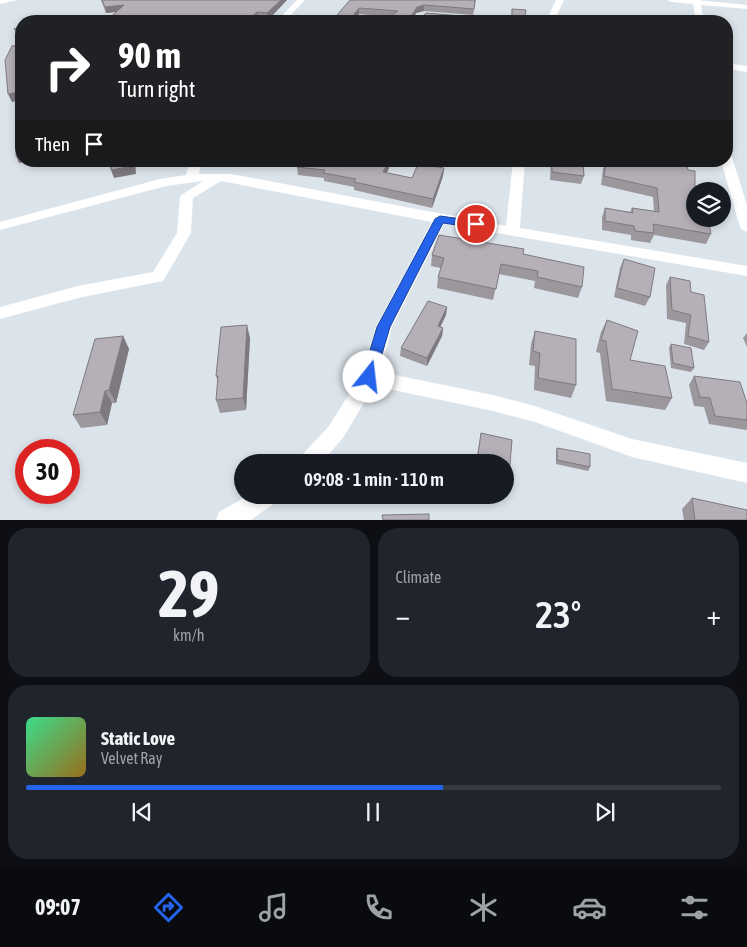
<!DOCTYPE html>
<meta charset="utf-8">
<style>
:root{--surface:#171b24;--page:#20242c;--text:#f1f3f6;--muted:#9ea1a6;--line:#363941;--accent:#2563eb}
body{margin:0;font-family:"Asap Condensed",sans-serif;background:var(--page);color:var(--text);height:100vh;display:flex;flex-direction:column;font-size:19px;white-space:nowrap}
*{box-sizing:border-box;margin:0}
p{font-size:16px;color:var(--muted)}
.icon{flex:none;width:28px;height:28px;fill:none;stroke:currentColor;stroke-width:2;stroke-linecap:round;stroke-linejoin:round}
.map{position:relative;height:520px;overflow:hidden}
.sheet{display:flex;flex-direction:column;gap:8px;padding:8px;background:#0d0f14;flex:1}
.sheet>*{flex:none}
.banner{position:absolute;left:15px;top:15px;width:718px;height:152px;border-radius:20px;box-shadow:0 2px 8px #0003;background:#202124;color:#fff;overflow:hidden}
.controls{position:absolute;left:686px;top:182px;display:grid;gap:10px}
.controls a{display:grid;place-items:center;width:45px;height:45px;border-radius:50%;background:var(--surface);box-shadow:0 2px 8px #0003;font-size:25px}
.speed{position:absolute;left:15px;top:439px;display:flex;gap:10px;font-size:25px;font-weight:700;text-align:center}
.speed>*{display:grid;place-content:center;width:65px;height:65px;border-radius:50%;background:var(--surface);box-shadow:0 2px 8px #0003;line-height:1}
.speed .limit{border:8px solid #d22;background:#fff;color:#111}
.pin{position:absolute;display:grid;place-items:center;width:42px;height:42px;color:#fff;margin:-21px;border:2px solid #fff;border-radius:50%;box-shadow:0 1px 5px #0007}
.me{position:absolute;width:55px;margin:-28px;rotate:16deg;stroke-linejoin:round;filter:drop-shadow(0 0 4px #0008)}
.turn{display:flex;align-items:center;gap:18px;height:105px;padding:0 20px;font-size:22px}
.turn .icon{width:65px;height:65px;stroke-width:2.5}
.turn b{display:block;font-size:35px;line-height:42px}
.then{display:flex;align-items:center;height:48px;padding:0 20px;background:#0003;gap:10px;font-size:19px}
.big{font-size:38px;font-weight:600;line-height:1.1}
.sheet .widget{flex:1;display:flex;flex-direction:column;justify-content:center;gap:8px;min-width:0;padding:0 18px;border-radius:20px;background:var(--page)}
.sheet .dial{align-items:center;gap:0}
.dial b{font-size:65px;line-height:1}
.song{display:flex;align-items:center;gap:15px}
.cover{width:60px;height:60px;border-radius:8px;background:linear-gradient(135deg,hsl(150 70% 55%),hsl(40 70% 35%))}
.played{height:5px;border-radius:2px;background:linear-gradient(90deg,var(--accent) 60%,var(--line) 60%)}
.keys{display:flex;justify-content:space-around;direction:ltr}
.heat{display:flex;justify-content:space-between;align-items:center;font-size:28px;direction:ltr}
.sheet .tiles{flex:1;display:grid;gap:8px;grid-template-columns:1fr 1fr}
.widget:last-child{grid-column:span 2}
.trip{position:absolute;left:234px;top:454px;width:280px;height:50px;border-radius:25px;background:var(--surface);box-shadow:0 2px 8px #0003;font-weight:600;line-height:50px;text-align:center}
.tab-bar{display:flex;height:80px;justify-content:space-around;align-items:center;background:#090b0e;color:var(--muted)}
.tab-bar .icon{width:35px;height:35px}
.tab-bar .active{color:var(--accent)}
.tab-bar b{font-size:22px;color:var(--text)}
.map>svg:first-child{display:block}
.lines{fill:none;stroke-linecap:round;stroke-linejoin:round}
.street{fill:#fff;fill-rule:evenodd}
.wall{fill:#9c969d}
.shaded-wall{fill:#7f7a80}
.building{fill:#b5afb7;stroke:#7f7a80}
.route{fill:#2563eb;stroke:#184099}
</style>
<div class="map">
<svg width="747" height="520" viewBox="0 0 747 520">
<rect width="100%" height="100%" fill="#dce4eb"/>
<g class="lines">
<g class="street">
<path d="M 0,0 L 18,0 L 0,4 Z"/>
<path d="M 297,0 L 305,0 L 285,21 L 277,21 Z"/>
<path d="M 556,0 L 564,0 L 554,21 L 546,21 Z"/>
<path d="M 667,0 L 697,0 L 747,5 L 747,9 L 701,5 L 704,21 L 696,21 L 693,4 L 671,2 Z"/>
<path d="M 726,63 L 747,66 L 747,72 L 726,69 Z"/>
<path d="M 726,153 L 732,157 L 747,205 L 747,232 L 742,230 L 740,227 L 721,161 L 726,161 Z"/>
<path d="M 190,161 L 202,161 L 199,174 L 231,174 L 506,226 L 513,161 L 525,161 L 520,228 L 747,266 L 747,276 L 444,224 L 392,327 L 380,372 L 493,395 L 535,406 L 632,439 L 747,463 L 747,483 L 632,457 L 535,422 L 493,411 L 374,386 L 343,438 L 322,462 L 299,462 L 302,455 L 329,426 L 361,375 L 376,327 L 432,222 L 221,181 L 193,198 L 191,233 L 163,281 L 78,298 L 0,319 L 0,307 L 78,286 L 153,272 L 177,233 L 180,196 L 203,181 L 166,186 L 0,230 L 0,222 L 160,179 L 186,175 Z"/>
<path d="M 249,495 L 279,495 L 276,502 L 251,520 L 216,520 L 219,512 Z"/>
</g>
</g>
<g class="wall">
<path d="M 101,0 L 287,0 L 268,20 L 258,18 L 255,21 L 106,21 L 116,12 L 106,13 Z"/>
<path d="M 350,0 L 476,0 L 473,15 L 424,11 L 416,13 L 415,15 L 422,17 L 511,20 L 512,9 L 524,21 L 391,17 L 359,14 L 354,21 L 332,21 Z"/>
<path d="M 21,27 L 21,36 L 16,32 L 14,29 Z"/>
<path d="M 300,161 L 390,161 L 389,168 L 387,173 L 412,178 L 444,168 L 443,176 L 432,208 L 354,190 L 354,187 L 324,181 L 324,178 L 298,175 L 297,167 Z"/>
<path d="M 551,161 L 583,161 L 584,176 L 581,184 L 550,180 Z"/>
<path d="M 606,161 L 627,164 L 628,161 L 658,162 L 658,161 L 686,161 L 695,219 L 711,234 L 706,244 L 654,235 L 650,243 L 631,240 L 631,235 L 602,230 L 602,217 L 605,208 L 630,212 L 632,208 L 654,211 L 653,197 L 601,185 L 603,169 Z"/>
<path d="M 523,254 L 582,287 L 578,298 L 534,288 L 535,281 L 499,274 L 493,300 L 437,288 L 438,277 L 441,268 L 431,266 L 432,255 Z"/>
<path d="M 624,259 L 650,297 L 645,306 L 614,297 L 620,268 Z"/>
<path d="M 670,277 L 691,292 L 709,342 L 704,350 L 684,344 L 686,323 L 667,319 L 666,285 Z"/>
<path d="M 447,307 L 446,315 L 440,327 L 443,328 L 442,336 L 427,366 L 400,356 L 401,348 Z"/>
<path d="M 607,320 L 630,360 L 672,398 L 665,410 L 606,401 L 600,353 L 596,352 L 601,332 Z"/>
<path d="M 535,331 L 576,385 L 571,398 L 534,390 L 535,366 L 529,365 L 531,344 Z"/>
<path d="M 747,333 L 747,347 L 743,338 Z"/>
<path d="M 123,336 L 129,349 L 116,403 L 112,403 L 107,425 L 81,428 L 73,415 Z"/>
<path d="M 250,338 L 246,410 L 220,413 L 216,400 L 218,382 L 216,376 Z"/>
<path d="M 671,344 L 694,368 L 691,372 L 671,368 L 669,348 Z"/>
<path d="M 694,376 L 747,403 L 747,429 L 746,430 L 709,424 L 704,407 L 694,406 L 689,385 Z"/>
<path d="M 481,433 L 512,440 L 508,488 L 505,496 L 501,495 L 505,495 L 505,462 L 476,462 Z"/>
<path d="M 557,448 L 590,467 L 588,471 L 556,464 L 556,452 Z"/>
<path d="M 692,498 L 747,520 L 684,520 L 682,509 Z"/>
</g>
<g class="shaded-wall">
<path d="M 281,0 L 287,0 L 268,20 L 267,13 Z"/>
<path d="M 124,5 L 126,11 L 106,13 L 105,7 Z"/>
<path d="M 424,5 L 424,11 L 416,13 L 412,21 L 412,15 L 417,7 Z"/>
<path d="M 359,8 L 359,14 L 354,21 L 349,21 Z"/>
<path d="M 257,12 L 258,18 L 255,21 L 247,21 Z"/>
<path d="M 21,92 L 21,100 L 12,102 L 8,94 Z"/>
<path d="M 16,156 L 21,156 L 21,161 L 30,161 L 19,163 Z"/>
<path d="M 104,161 L 111,161 L 113,168 L 111,169 L 109,164 L 105,164 Z"/>
<path d="M 133,161 L 135,161 L 136,174 L 114,178 L 111,170 Z"/>
<path d="M 389,161 L 389,168 L 383,181 L 383,172 Z"/>
<path d="M 444,168 L 443,176 L 432,208 L 433,199 Z"/>
<path d="M 447,307 L 446,315 L 437,334 L 438,326 Z"/>
<path d="M 247,325 L 250,338 L 246,410 L 243,398 Z"/>
<path d="M 443,328 L 442,336 L 427,366 L 427,358 Z"/>
<path d="M 123,336 L 129,349 L 116,403 L 109,390 Z"/>
<path d="M 105,391 L 112,403 L 107,425 L 100,412 Z"/>
</g>
<g class="building">
<path d="M 102,0 L 281,0 L 267,13 L 257,12 L 247,21 L 106,21 L 124,5 L 105,7 Z"/>
<path d="M 350,0 L 475,0 L 474,9 L 424,5 L 417,7 L 412,15 L 422,17 L 426,13 L 522,21 L 384,21 L 398,11 L 359,8 L 349,21 L 332,21 Z"/>
<path d="M 512,9 L 526,10 L 524,21 L 512,20 Z"/>
<path d="M 21,27 L 21,33 L 14,29 Z"/>
<path d="M 21,45 L 21,92 L 8,94 L 5,60 L 12,46 Z"/>
<path d="M 21,133 L 21,156 L 16,156 L 17,134 Z"/>
<path d="M 111,161 L 133,161 L 133,166 L 111,170 Z"/>
<path d="M 300,161 L 389,161 L 383,172 L 412,178 L 418,164 L 444,168 L 433,199 L 354,182 L 356,179 L 323,173 L 325,170 L 297,167 Z"/>
<path d="M 552,161 L 583,161 L 584,176 L 552,172 Z"/>
<path d="M 606,161 L 612,161 L 629,165 L 629,161 L 653,161 L 664,163 L 663,161 L 686,161 L 688,170 L 695,171 L 695,219 L 708,219 L 711,234 L 653,224 L 654,233 L 635,231 L 634,226 L 605,221 L 605,208 L 633,213 L 632,208 L 659,212 L 657,188 L 604,176 Z"/>
<path d="M 439,235 L 524,249 L 523,254 L 584,267 L 582,287 L 537,277 L 538,271 L 501,264 L 496,289 L 438,277 L 444,258 L 432,255 Z"/>
<path d="M 624,259 L 655,268 L 650,297 L 617,288 Z"/>
<path d="M 670,277 L 690,281 L 691,292 L 704,295 L 709,342 L 688,336 L 691,315 L 672,310 Z"/>
<path d="M 428,301 L 447,307 L 438,326 L 443,328 L 427,358 L 401,348 Z"/>
<path d="M 607,320 L 638,331 L 630,360 L 665,366 L 672,398 L 612,389 L 606,341 L 601,340 Z"/>
<path d="M 247,325 L 243,398 L 216,400 L 218,376 L 216,376 L 221,327 Z"/>
<path d="M 535,331 L 576,339 L 576,385 L 538,378 L 540,353 L 533,351 Z"/>
<path d="M 123,336 L 109,390 L 105,391 L 100,412 L 73,415 L 95,339 Z"/>
<path d="M 671,344 L 691,348 L 694,368 L 673,363 Z"/>
<path d="M 694,376 L 740,382 L 747,403 L 747,420 L 715,416 L 710,398 L 700,397 Z"/>
<path d="M 481,433 L 512,440 L 508,488 L 505,487 L 505,462 L 477,462 Z"/>
<path d="M 557,448 L 590,454 L 590,467 L 557,460 Z"/>
<path d="M 692,498 L 747,510 L 747,520 L 695,520 Z"/>
<path d="M 429,514 L 429,520 L 383,520 L 382,515 Z"/>
</g>
<path class="route" d="M 440,216 L 476,221 L 482,224 L 476,228 L 443,223 L 390,327 L 374,381 L 369,383 L 364,381 L 362,377 L 377,327 L 435,219 Z"/>
</svg>
<div class="controls">
<a><svg class="icon" aria-label="layers" viewBox="0 0 24 24"><path d="M12 4l9 5-9 5-9-5zM3 14l9 5 9-5"/></svg></a>
</div>
<div class="speed"><div class="limit">30</div></div>
<div class="pin" style="left:476px;top:224px;background:#d93025"><svg class="icon" aria-label="arrive" viewBox="0 0 24 24"><path d="M6 21V4h12l-3 4 3 4H6"/></svg></div>
<svg class="me" style="left:369px;top:377px" viewBox="-20 -20 40 40"><circle r="19" fill="#fff"/><path d="M0-13L10 11 0 6-10 11z" fill="#2563eb"/></svg>
<div class="trip">09:08 · 1 min · 110 m</div>
<div class="banner">
<div class="turn"><svg class="icon" aria-label="right" viewBox="0 0 24 24"><path d="M7 20v-9h11M14 6l5 5-5 5"/></svg><div><b>90 m</b>Turn right</div></div>
<div class="then">Then<svg class="icon" aria-label="arrive" viewBox="0 0 24 24"><path d="M6 21V4h12l-3 4 3 4H6"/></svg></div>
</div>
</div>
<section class="sheet">
<div class="tiles">
<div class="widget dial"><b>29</b><p>km/h</p></div>
<div class="widget"><p>Climate</p>
<div class="heat"><a>−</a><b class="big">23°</b><a>+</a></div>
</div>
<div class="widget">
<div class="song"><i class="cover"></i><div><b>Static Love</b><p>Velvet Ray</p></div></div>
<div class="played"></div>
<div class="keys"><svg class="icon" aria-label="previous" viewBox="0 0 24 24"><path d="M18 5L8 12l10 7zM5 5v14"/></svg><svg class="icon" aria-label="pause" viewBox="0 0 24 24"><path d="M8 5v14M16 5v14"/></svg><svg class="icon" aria-label="next" viewBox="0 0 24 24"><path d="M6 5l10 7-10 7zM19 5v14"/></svg></div>
</div>
</div>
</section>
<nav class="tab-bar">
<b>09:07</b>
<svg class="icon active" aria-label="directions" viewBox="0 0 24 24"><path d="M12 3l9 9-9 9-9-9zM9 14v-3h6M13 9l2 2-2 2"/></svg>
<svg class="icon" aria-label="music" viewBox="0 0 24 24"><path d="M9 18V5l10-2v13"/><circle cx="6" cy="18" r="3"/><circle cx="16" cy="16" r="3"/></svg>
<svg class="icon" aria-label="phone" viewBox="0 0 24 24"><path d="M5 4h4l2 5-3 2q2 4 5 5l2-3 5 2v4C11 20 4 13 5 4z"/></svg>
<svg class="icon" aria-label="climate" viewBox="0 0 24 24"><path d="M12 3v18M4 7l16 10M4 17L20 7"/></svg>
<svg class="icon" aria-label="car" viewBox="0 0 24 24"><path d="M5 17H2v-5l4-1 3-4h7l3 4 3 1v5h-3M9 17h6M6 11h13"/><circle cx="7" cy="17" r="2"/><circle cx="17" cy="17" r="2"/></svg>
<svg class="icon" aria-label="filters" viewBox="0 0 24 24"><path d="M4 7h16M4 17h16"/><circle cx="9" cy="7" r="2"/><circle cx="15" cy="17" r="2"/></svg>
</nav>
